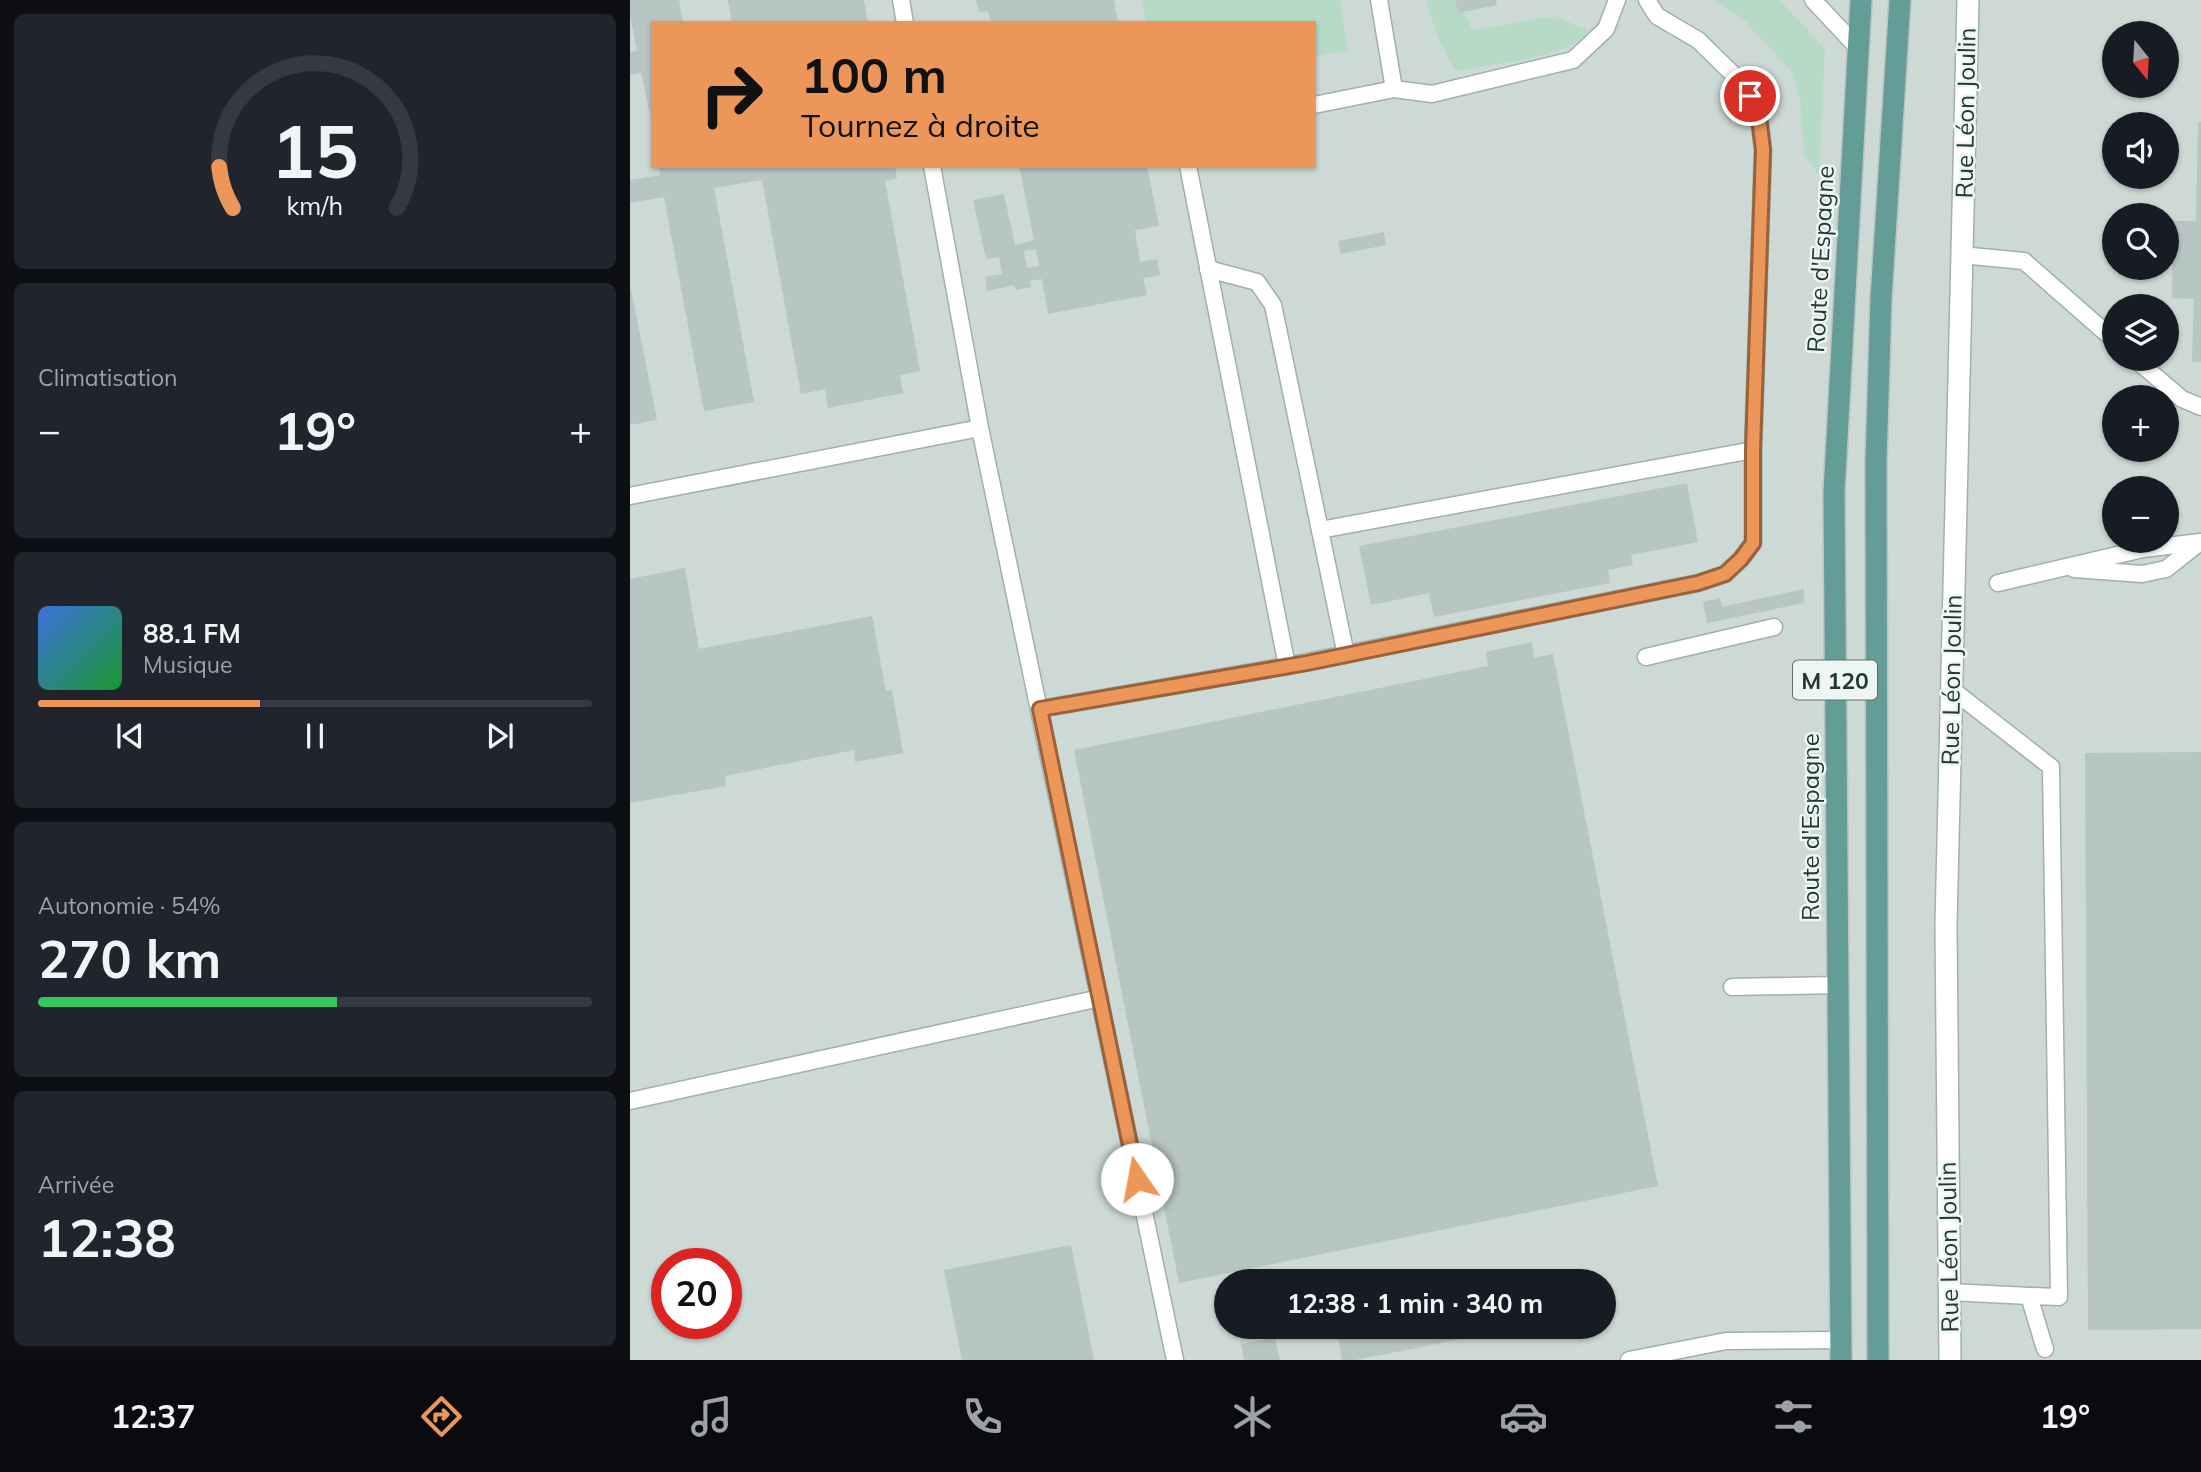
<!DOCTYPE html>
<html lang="fr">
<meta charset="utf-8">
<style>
:root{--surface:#171b24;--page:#20242c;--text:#f1f3f6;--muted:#9ea1a6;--line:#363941;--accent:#ec9759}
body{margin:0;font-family:Mulish,sans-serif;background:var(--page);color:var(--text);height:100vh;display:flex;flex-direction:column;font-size:26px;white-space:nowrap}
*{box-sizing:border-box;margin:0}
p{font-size:23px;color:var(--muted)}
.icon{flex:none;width:38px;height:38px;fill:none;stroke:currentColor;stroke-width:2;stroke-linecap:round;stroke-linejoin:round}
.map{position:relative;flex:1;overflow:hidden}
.details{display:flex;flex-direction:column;gap:14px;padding:14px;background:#0d0f14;width:630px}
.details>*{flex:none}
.hud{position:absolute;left:21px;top:21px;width:665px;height:147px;border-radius:0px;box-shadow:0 2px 5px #0004;background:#ec9759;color:#111;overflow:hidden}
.needle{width:46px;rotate:162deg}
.buttons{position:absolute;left:1472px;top:21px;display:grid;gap:14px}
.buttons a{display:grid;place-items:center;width:77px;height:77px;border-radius:50%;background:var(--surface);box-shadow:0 2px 5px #0004;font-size:35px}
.speed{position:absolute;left:21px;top:1248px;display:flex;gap:14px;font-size:35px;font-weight:700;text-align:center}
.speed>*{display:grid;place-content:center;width:91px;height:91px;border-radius:50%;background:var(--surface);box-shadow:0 2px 5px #0004;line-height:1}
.speed .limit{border:10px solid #d22;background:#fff;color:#111}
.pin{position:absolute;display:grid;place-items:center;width:60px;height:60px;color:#fff;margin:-30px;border:4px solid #fff;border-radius:50%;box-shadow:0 2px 7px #0007}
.me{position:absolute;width:77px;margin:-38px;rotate:348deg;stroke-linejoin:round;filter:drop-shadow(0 0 5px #0008)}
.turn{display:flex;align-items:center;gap:24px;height:147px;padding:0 35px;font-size:32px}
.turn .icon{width:91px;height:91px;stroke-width:2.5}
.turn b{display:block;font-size:49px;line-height:60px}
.big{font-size:52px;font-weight:700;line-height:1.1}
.details .tile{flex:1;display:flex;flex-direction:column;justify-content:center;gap:10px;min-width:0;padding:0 24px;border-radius:10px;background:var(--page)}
.details .dial{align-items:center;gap:0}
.dial svg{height:182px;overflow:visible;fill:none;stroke:var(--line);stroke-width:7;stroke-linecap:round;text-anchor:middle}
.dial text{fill:var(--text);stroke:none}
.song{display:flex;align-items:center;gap:21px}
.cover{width:84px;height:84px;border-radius:10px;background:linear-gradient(135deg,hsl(220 70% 55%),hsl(130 70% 35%))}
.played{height:7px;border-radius:4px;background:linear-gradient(90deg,var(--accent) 40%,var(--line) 40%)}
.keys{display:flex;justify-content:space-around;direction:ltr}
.heat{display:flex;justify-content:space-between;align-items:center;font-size:38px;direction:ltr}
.charge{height:10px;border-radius:5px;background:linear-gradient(90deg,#34c759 54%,var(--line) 0)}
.trip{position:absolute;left:584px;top:1269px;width:402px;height:70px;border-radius:35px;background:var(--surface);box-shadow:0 2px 5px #0004;font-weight:700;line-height:70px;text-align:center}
.tabs{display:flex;height:112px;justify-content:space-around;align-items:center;background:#090b0e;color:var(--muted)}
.tabs .icon{width:49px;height:49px}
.tabs .current{color:var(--accent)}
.tabs b{font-size:32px;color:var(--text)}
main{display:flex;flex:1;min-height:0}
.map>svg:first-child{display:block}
.built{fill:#ccd9d5;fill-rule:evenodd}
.green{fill:#b7dac7}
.building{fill:#b7c6c2;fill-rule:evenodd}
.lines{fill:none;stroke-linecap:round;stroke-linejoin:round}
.service-casing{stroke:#a1b0ae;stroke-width:19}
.minor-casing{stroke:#a1b0ae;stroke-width:24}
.primary-casing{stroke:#bcc3c3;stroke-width:24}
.service{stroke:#fff;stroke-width:16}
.minor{stroke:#fff;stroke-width:21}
.primary{stroke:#649d98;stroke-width:21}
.route-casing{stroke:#99623a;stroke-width:18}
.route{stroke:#ec9759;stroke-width:12}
.labels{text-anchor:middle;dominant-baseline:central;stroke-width:5;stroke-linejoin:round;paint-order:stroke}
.shield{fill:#eef6f3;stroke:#5e716f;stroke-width:2}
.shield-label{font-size:23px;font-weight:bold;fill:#203836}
.street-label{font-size:24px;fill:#203836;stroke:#eef6f3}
</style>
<main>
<section class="details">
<div class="tile dial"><svg viewBox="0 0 100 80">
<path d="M14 69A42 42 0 1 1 86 69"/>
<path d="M14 69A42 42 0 0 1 8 51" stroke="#ec9759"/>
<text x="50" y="56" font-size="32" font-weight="700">15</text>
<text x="50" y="72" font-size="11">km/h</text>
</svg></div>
<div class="tile"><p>Climatisation</p>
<div class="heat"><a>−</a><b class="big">19°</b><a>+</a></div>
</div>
<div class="tile">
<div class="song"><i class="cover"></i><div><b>88.1 FM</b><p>Musique</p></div></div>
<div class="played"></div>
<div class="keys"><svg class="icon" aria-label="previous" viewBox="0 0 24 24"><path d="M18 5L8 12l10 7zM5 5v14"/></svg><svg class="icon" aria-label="pause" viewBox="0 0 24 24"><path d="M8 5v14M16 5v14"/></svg><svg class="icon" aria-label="next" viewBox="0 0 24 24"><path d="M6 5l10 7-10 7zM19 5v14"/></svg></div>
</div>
<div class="tile"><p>Autonomie · 54%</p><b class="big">270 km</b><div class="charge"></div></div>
<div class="tile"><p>Arrivée</p><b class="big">12:38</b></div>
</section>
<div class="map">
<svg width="1571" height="1360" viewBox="0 0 1571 1360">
<rect width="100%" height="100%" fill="#dee9e6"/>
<path class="built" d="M 0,0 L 1571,0 L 1571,1360 L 0,1360 ZM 23,23 L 684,23 L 684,166 L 23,166 ZM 1484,33 L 1536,33 L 1536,86 L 1484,86 ZM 1484,124 L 1536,124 L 1536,177 L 1484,177 ZM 1484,215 L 1536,215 L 1536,268 L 1484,268 ZM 1484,306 L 1536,306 L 1536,359 L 1484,359 ZM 1484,397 L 1536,397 L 1536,450 L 1484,450 ZM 1484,488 L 1536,488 L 1536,541 L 1484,541 ZM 37,1264 L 96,1264 L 96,1323 L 37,1323 ZM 597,1281 L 975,1281 L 975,1326 L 597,1326 Z"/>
<g class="green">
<path d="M 512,0 L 710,0 L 718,51 L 684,56 L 684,23 L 517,23 Z"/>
<path d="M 796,0 L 824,0 L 828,12 L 834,12 L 842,30 L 924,16 L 958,30 C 949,56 853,66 825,71 L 807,36 Z"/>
<path d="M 1082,0 L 1150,0 L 1195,49 L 1189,175 L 1174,155 L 1170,100 L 1162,72 L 1111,17 Z"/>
</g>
<g class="building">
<path d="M 0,0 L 49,0 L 53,23 L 23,23 L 23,127 L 11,73 L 0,75 L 0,52 L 7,51 L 0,15 Z"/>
<path d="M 98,0 L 234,0 L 238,23 L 102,23 Z"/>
<path d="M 346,0 L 484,0 L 488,23 L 361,23 L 358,11 L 349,12 Z"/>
<path d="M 825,0 L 866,0 L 867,5 L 828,13 Z"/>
<path d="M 1568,122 L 1571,122 L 1571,362 L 1562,361 L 1564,299 L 1542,298 L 1543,221 L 1566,221 Z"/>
<path d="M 29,166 L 265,166 L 267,178 L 255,181 L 290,371 L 270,375 L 273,393 L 198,408 L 195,389 L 171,394 L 132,180 L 84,188 L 124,402 L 74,411 L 34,197 L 0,203 L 0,180 L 30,175 Z"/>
<path d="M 389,166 L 517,166 L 529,226 L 505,230 L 510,262 L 527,259 L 530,275 L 513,278 L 517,295 L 418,314 L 412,279 L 400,281 L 401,287 L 386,290 L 384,285 L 357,291 L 355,277 L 372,274 L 369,257 L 356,259 L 343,200 L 374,194 L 385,245 L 404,240 ZM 406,249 L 409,266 L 397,268 L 394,251 Z"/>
<path d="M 754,232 L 756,245 L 711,254 L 708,241 Z"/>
<path d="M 0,284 L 27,420 L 0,425 Z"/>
<path d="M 1057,483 L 1068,542 L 1001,555 L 1003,565 L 978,570 L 980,583 L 804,617 L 799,593 L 741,605 L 729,546 Z"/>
<path d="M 55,568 L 69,649 L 242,616 L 256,691 L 262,690 L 273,753 L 225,762 L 224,750 L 95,776 L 96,786 L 0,803 L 0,579 Z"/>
<path d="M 1174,589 L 1174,603 L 1077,623 L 1073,602 L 1090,598 L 1092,607 Z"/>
<path d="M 902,642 L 904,658 L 923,654 L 1028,1186 L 549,1283 L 444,750 L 858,666 L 856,652 Z"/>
<path d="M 1571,752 L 1571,1329 L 1458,1330 L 1455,753 Z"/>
<path d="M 441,1245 L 464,1360 L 332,1360 L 314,1270 Z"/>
<path d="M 891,1271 L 902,1274 L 910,1281 L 866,1281 L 879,1272 Z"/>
<path d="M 706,1326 L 855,1326 L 857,1334 L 725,1360 L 712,1360 Z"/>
<path d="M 645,1338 L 650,1360 L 614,1360 L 611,1344 Z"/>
</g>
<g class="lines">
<g class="service-casing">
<g id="service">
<path d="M 271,0 L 275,23"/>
<path d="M 749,0 L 764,89"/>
<path d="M 1183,0 L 1228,48"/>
<path d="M 684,105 L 764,89 L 802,94 L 943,60 L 976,29 L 987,0"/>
<path d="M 302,166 L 350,428 L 545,1360"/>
<path d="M 558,166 L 657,666"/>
<path d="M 1331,255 L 1394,261 L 1484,340"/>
<path d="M 578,269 L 627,282 L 643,305 L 716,655"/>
<path d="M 1505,359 L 1552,399 L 1571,407"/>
<path d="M 0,496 L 350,428"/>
<path d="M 690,530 L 1123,450"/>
<path d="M 1444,569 L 1512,574 L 1536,569 L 1569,543"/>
<path d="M 1368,583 L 1513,549 L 1570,542"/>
<path d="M 1016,657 L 1144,627"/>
<path d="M 1320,688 L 1421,767 L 1429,1297 L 1399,1296"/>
<path d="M 410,709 L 657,666 L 1068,583 L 1095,574 L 1111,559 L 1123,543 L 1123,450 L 1133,150 L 1128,109 L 1112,83 L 1068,40 L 1027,16 L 1017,0"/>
<path d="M 1102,987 L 1208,985"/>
<path d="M 0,1101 L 470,998"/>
<path d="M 1320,1292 L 1399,1296 L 1415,1349"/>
<path d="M 999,1360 L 1096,1341 L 1211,1340"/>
</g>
</g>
<g class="minor-casing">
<path id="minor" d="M 1320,1360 L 1316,925 L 1338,0"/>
</g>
<g class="primary-casing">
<g id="primary">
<path d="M 1211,1360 L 1204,493 L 1231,0"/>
<path d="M 1248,1360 L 1246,461 L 1251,299 L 1270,0"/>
</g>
</g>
<use href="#service" class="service"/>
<use href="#minor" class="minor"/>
<use href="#primary" class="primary"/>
</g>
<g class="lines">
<g class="route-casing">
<path id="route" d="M 507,1179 L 410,709 L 677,663 L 1068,583 L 1095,574 L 1111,559 L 1123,543 L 1123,450 L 1133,150 L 1128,109 L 1120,96"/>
</g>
<use href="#route" class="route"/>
</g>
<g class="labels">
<rect class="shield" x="1163" y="660.5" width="84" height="39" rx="5"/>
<g class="shield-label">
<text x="1205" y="680">M 120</text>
</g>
<g class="street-label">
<text transform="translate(1335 113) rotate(-89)">Rue Léon Joulin</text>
<text transform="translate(1190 259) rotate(-87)">Route d'Espagne</text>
<text transform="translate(1321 680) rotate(-89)">Rue Léon Joulin</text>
<text transform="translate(1180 827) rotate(-90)">Route d'Espagne</text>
<text transform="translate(1318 1247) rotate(-91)">Rue Léon Joulin</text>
</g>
</g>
</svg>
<div class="buttons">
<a><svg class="needle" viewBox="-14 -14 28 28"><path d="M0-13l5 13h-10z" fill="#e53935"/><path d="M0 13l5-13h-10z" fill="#9ea1a6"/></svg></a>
<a><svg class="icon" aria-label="sound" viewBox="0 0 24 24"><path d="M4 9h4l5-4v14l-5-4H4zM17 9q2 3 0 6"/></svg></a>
<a><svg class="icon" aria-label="search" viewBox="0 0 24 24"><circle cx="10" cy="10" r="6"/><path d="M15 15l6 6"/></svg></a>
<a><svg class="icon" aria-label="layers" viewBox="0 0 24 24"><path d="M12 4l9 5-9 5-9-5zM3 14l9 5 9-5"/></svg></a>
<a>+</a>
<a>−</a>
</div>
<div class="speed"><div class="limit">20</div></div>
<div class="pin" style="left:1120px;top:96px;background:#d93025"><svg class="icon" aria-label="arrive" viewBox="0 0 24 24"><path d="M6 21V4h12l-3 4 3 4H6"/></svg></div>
<svg class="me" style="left:507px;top:1179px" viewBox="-20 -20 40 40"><circle r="19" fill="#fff"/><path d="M0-13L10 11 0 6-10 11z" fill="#ec9759"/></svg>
<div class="trip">12:38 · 1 min · 340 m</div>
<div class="hud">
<div class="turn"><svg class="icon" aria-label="right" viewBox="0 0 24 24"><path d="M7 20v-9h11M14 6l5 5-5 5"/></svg><div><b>100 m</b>Tournez à droite</div></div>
</div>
</div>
</main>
<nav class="tabs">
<b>12:37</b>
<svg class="icon current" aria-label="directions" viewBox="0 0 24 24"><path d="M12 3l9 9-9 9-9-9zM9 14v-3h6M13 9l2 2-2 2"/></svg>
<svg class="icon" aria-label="music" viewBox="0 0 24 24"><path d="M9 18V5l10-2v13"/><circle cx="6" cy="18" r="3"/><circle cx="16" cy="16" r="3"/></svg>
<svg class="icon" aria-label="phone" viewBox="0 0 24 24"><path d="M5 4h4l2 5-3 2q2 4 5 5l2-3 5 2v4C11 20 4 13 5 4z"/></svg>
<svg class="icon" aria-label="climate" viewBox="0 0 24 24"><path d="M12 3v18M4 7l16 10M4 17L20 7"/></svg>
<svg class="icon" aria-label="car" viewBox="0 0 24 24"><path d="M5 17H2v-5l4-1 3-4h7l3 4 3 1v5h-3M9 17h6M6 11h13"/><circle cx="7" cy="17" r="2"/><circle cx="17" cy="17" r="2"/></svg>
<svg class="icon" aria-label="filters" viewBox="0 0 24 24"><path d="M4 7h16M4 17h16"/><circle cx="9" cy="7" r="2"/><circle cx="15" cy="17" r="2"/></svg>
<b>19°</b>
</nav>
